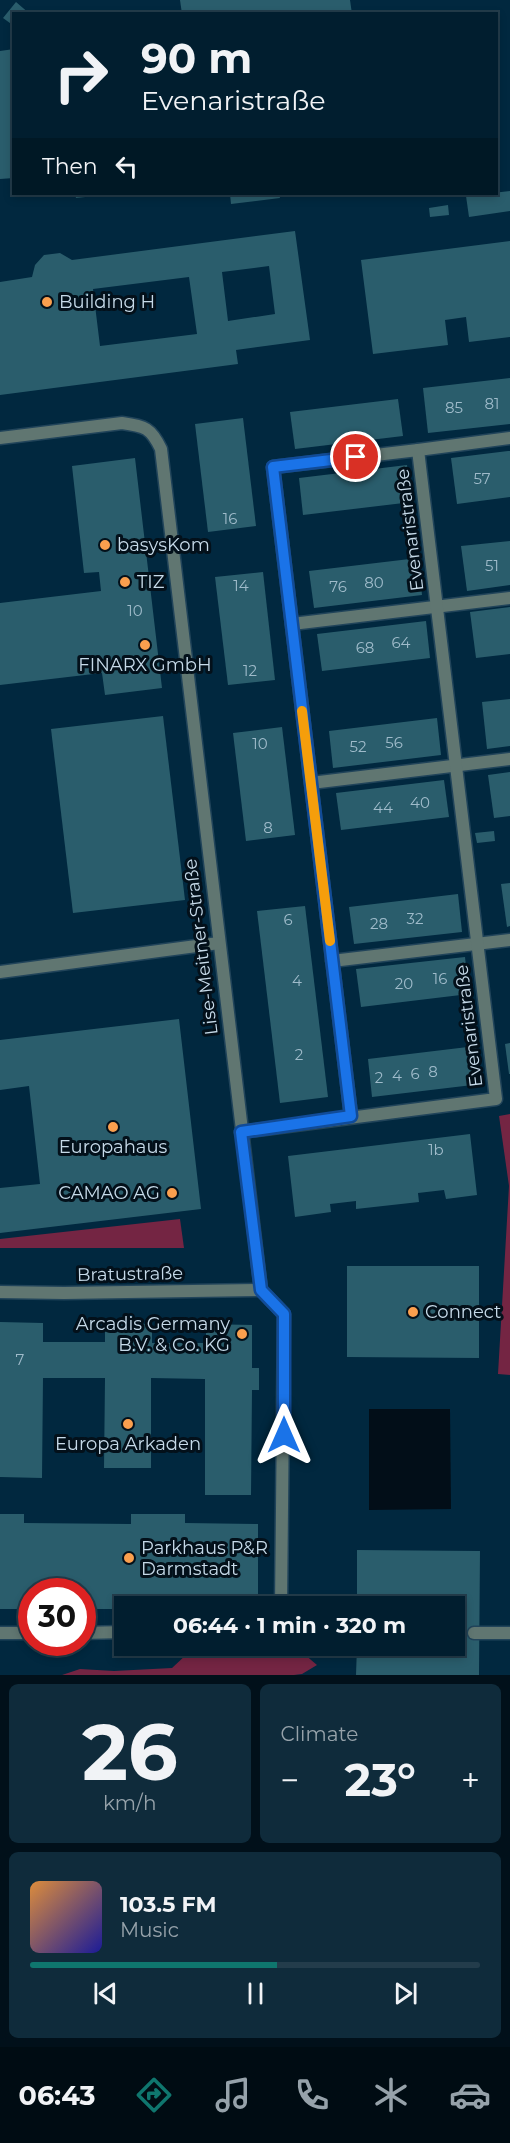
<!DOCTYPE html>
<meta charset="utf-8">
<style>
:root{--surface:#011e2f;--page:#0f2b3b;--text:#f1f3f6;--muted:#96a2aa;--line:#233c4b;--accent:#0f766e}
body{margin:0;font-family:Montserrat,sans-serif;background:var(--page);color:var(--text);height:100vh;display:flex;flex-direction:column;font-size:22px;white-space:nowrap}
*{box-sizing:border-box;margin:0}
p{font-size:20px;color:var(--muted)}
.icon{flex:none;width:33px;height:33px;fill:none;stroke:currentColor;stroke-width:2;stroke-linecap:round;stroke-linejoin:round}
.map{position:relative;height:1675px;overflow:hidden}
.drawer{display:flex;flex-direction:column;gap:9px;padding:9px;background:#01101a;flex:1}
.drawer>*{flex:none}
.guide{position:absolute;left:12px;top:12px;width:486px;height:183px;border-radius:0px;box-shadow:0 3px 9px #0003,0 0 0 2px var(--line);background:#011e2f;color:var(--text);overflow:hidden}
.speed{position:absolute;left:18px;top:1578px;display:flex;gap:12px;font-size:30px;font-weight:700;text-align:center}
.speed>*{display:grid;place-content:center;width:78px;height:78px;border-radius:50%;background:var(--surface);box-shadow:0 3px 9px #0003,0 0 0 2px var(--line);line-height:1}
.speed .limit{border:9px solid #d22;background:#fff;color:#111}
.pin{position:absolute;display:grid;place-items:center;width:51px;height:51px;color:#fff;margin:-26px;border:3px solid #fff;border-radius:50%;box-shadow:0 2px 6px #0007}
.me{position:absolute;width:66px;margin:-33px;rotate:0deg;stroke-linejoin:round;filter:drop-shadow(0 0 4px #0008)}
.turn{display:flex;align-items:center;gap:21px;height:126px;padding:0 30px;font-size:27px}
.turn .icon{width:78px;height:78px;stroke-width:2.5}
.turn b{display:block;font-size:42px;line-height:51px}
.then{display:flex;align-items:center;height:57px;padding:0 30px;background:#0003;gap:12px;font-size:22px}
.big{font-size:45px;font-weight:700;line-height:1.1}
.drawer .card{flex:1;display:flex;flex-direction:column;justify-content:center;gap:9px;min-width:0;padding:0 21px;border-radius:9px;background:var(--page)}
.drawer .dial{align-items:center;gap:0}
.dial b{font-size:78px;line-height:1}
.song{display:flex;align-items:center;gap:18px}
.cover{width:72px;height:72px;border-radius:9px;background:linear-gradient(135deg,hsl(30 70% 55%),hsl(240 70% 35%))}
.played{height:6px;border-radius:3px;background:linear-gradient(90deg,var(--accent) 55%,var(--line) 55%)}
.keys{display:flex;justify-content:space-around;direction:ltr}
.heat{display:flex;justify-content:space-between;align-items:center;font-size:33px;direction:ltr}
.drawer .tiles{flex:1;display:grid;gap:9px;grid-template-columns:1fr 1fr}
.card:last-child{grid-column:span 2}
.trip{position:absolute;left:114px;top:1596px;width:351px;height:60px;border-radius:0px;background:var(--surface);box-shadow:0 3px 9px #0003,0 0 0 2px var(--line);font-weight:700;line-height:60px;text-align:center}
.menu{display:flex;height:96px;justify-content:space-around;align-items:center;background:#000c13;color:var(--muted)}
.menu .icon{width:42px;height:42px}
.menu .selected{color:var(--accent)}
.menu b{font-size:27px;color:var(--text)}
.map>svg:first-child{display:block}
.green{fill:#742543}
.water{fill:#020e18}
.building{fill:#2a5d6c;fill-rule:evenodd}
.lines{fill:none;stroke-linecap:round;stroke-linejoin:round}
.tertiary-tunnel{stroke:#1f4358;stroke-width:12;stroke-dasharray:12 6;stroke-linecap:butt}
.service-casing{stroke:#21445a;stroke-width:15}
.minor-casing{stroke:#21445a;stroke-width:15}
.tertiary-casing{stroke:#21445a;stroke-width:15}
.service{stroke:#607671;stroke-width:12}
.minor{stroke:#607671;stroke-width:12}
.tertiary{stroke:#607671;stroke-width:12}
.route-casing{stroke:#114b97;stroke-width:15}
.route{stroke:#1a73e8;stroke-width:10}
.slow{stroke:#f59e0b;stroke-width:10}
.poi-dot{fill:#fa9f4e;stroke:#03101a;stroke-width:2}
.labels{text-anchor:middle;dominant-baseline:central;stroke-width:6;stroke-linejoin:round;paint-order:stroke}
.number-label{font-size:15px;fill:#9fbbca}
.poi-label{font-size:18px;fill:#c6dae9;stroke:#03101a;text-anchor:start}
.street-label{font-size:18px;fill:#c6dae9;stroke:#03101a}
</style>
<div class="map">
<svg width="510" height="1675" viewBox="0 0 510 1675">
<rect width="100%" height="100%" fill="#01283f"/>
<g class="green">
<path d="M 510,1114 L 510,1375 L 498,1374 L 509,1186 L 499,1116 Z"/>
<path d="M 180,1219 L 184,1248 L 0,1248 L 0,1239 Z"/>
<path d="M 187,1654 L 304,1654 L 317,1665 L 302,1674 L 294,1675 L 62,1675 L 80,1669 L 114,1671 L 172,1668 Z"/>
</g>
<path class="water" d="M 369,1409 L 450,1409 L 451,1509 L 369,1510 Z"/>
<g class="building">
<path d="M 180,0 L 350,0 L 352,14 L 182,14 Z"/>
<path d="M 16,2 L 30,14 L 14,14 L 14,26 L 3,18 Z"/>
<path d="M 14,49 L 14,178 L 0,179 L 0,51 Z"/>
<path d="M 510,191 L 510,211 L 469,217 L 466,196 Z"/>
<path d="M 75,194 L 104,194 L 104,195 L 76,198 Z"/>
<path d="M 230,194 L 279,194 L 280,198 L 231,204 Z"/>
<path d="M 448,205 L 449,215 L 430,217 L 429,208 Z"/>
<path d="M 295,231 L 310,340 L 236,350 L 238,364 L 0,395 L 0,282 L 32,277 L 35,265 L 44,255 L 60,253 L 72,260 ZM 269,266 L 275,314 L 228,321 L 222,272 ZM 189,277 L 197,334 L 100,346 L 93,289 Z"/>
<path d="M 510,241 L 510,337 L 469,342 L 466,317 L 445,320 L 448,345 L 373,354 L 361,260 Z"/>
<path d="M 510,378 L 510,424 L 428,433 L 423,388 Z"/>
<path d="M 398,399 L 403,436 L 295,449 L 290,412 Z"/>
<path d="M 243,418 L 256,526 L 208,532 L 195,424 Z"/>
<path d="M 508,451 L 510,451 L 510,497 L 457,504 L 451,458 Z"/>
<path d="M 135,458 L 162,688 L 105,695 L 102,673 L 0,685 L 0,603 L 101,591 L 99,572 L 84,573 L 72,466 Z"/>
<path d="M 407,465 L 412,502 L 303,515 L 299,478 Z"/>
<path d="M 510,541 L 510,585 L 467,591 L 461,546 Z"/>
<path d="M 418,558 L 422,595 L 314,608 L 309,571 Z"/>
<path d="M 263,572 L 275,680 L 228,685 L 215,577 Z"/>
<path d="M 510,607 L 510,654 L 476,658 L 470,612 Z"/>
<path d="M 426,621 L 430,658 L 322,671 L 317,634 Z"/>
<path d="M 510,699 L 510,746 L 487,749 L 482,702 Z"/>
<path d="M 163,716 L 185,900 L 73,913 L 51,729 Z"/>
<path d="M 437,718 L 441,755 L 333,768 L 329,731 Z"/>
<path d="M 282,727 L 295,835 L 246,841 L 233,733 Z"/>
<path d="M 510,772 L 510,816 L 494,818 L 488,775 Z"/>
<path d="M 444,780 L 449,817 L 341,830 L 336,793 Z"/>
<path d="M 494,831 L 495,841 L 477,843 L 475,833 Z"/>
<path d="M 510,883 L 510,926 L 507,927 L 501,884 Z"/>
<path d="M 458,894 L 462,932 L 354,944 L 349,907 Z"/>
<path d="M 305,906 L 328,1097 L 280,1103 L 257,911 Z"/>
<path d="M 465,957 L 469,994 L 361,1007 L 356,969 Z"/>
<path d="M 179,1019 L 201,1209 L 0,1233 L 0,1188 L 40,1184 L 29,1086 L 0,1090 L 0,1040 Z"/>
<path d="M 510,1043 L 510,1074 L 509,1074 L 505,1044 Z"/>
<path d="M 476,1046 L 481,1084 L 372,1097 L 368,1059 Z"/>
<path d="M 470,1134 L 477,1195 L 446,1199 L 444,1190 L 418,1193 L 419,1202 L 356,1209 L 356,1201 L 330,1204 L 331,1212 L 295,1217 L 288,1156 Z"/>
<path d="M 347,1266 L 479,1266 L 479,1358 L 347,1357 Z"/>
<path d="M 0,1322 L 43,1323 L 43,1342 L 105,1342 L 105,1323 L 152,1324 L 152,1343 L 206,1343 L 206,1324 L 252,1325 L 252,1368 L 259,1368 L 259,1390 L 252,1390 L 251,1495 L 205,1495 L 205,1379 L 151,1378 L 151,1468 L 104,1468 L 105,1378 L 43,1378 L 42,1478 L 0,1477 Z"/>
<path d="M 0,1514 L 24,1514 L 24,1523 L 131,1524 L 131,1514 L 185,1514 L 185,1523 L 258,1524 L 258,1606 L 124,1606 L 124,1609 L 82,1609 L 82,1592 L 32,1592 L 32,1609 L 0,1609 Z"/>
<path d="M 357,1550 L 480,1551 L 479,1675 L 356,1675 L 357,1646 L 454,1646 L 454,1606 L 357,1606 Z"/>
</g>
<g class="lines">
<path class="tertiary-tunnel" d="M 454,1633 L 474,1633"/>
<g class="service-casing">
<g id="service">
<path d="M 418,450 L 510,438"/>
<path d="M 292,624 L 510,598"/>
<path d="M 311,783 L 510,759"/>
<path d="M 332,961 L 510,940"/>
</g>
</g>
<g class="minor-casing">
<g id="minor">
<path d="M 0,438 L 122,423 C 145,426 151,428 161,449 L 261,1290 L 284,1314 L 281,1606"/>
<path d="M 0,972 L 219,943"/>
<path d="M 241,1132 L 496,1099 L 418,450 L 273,467 L 351,1116"/>
<path d="M 0,1292 L 64,1293 L 261,1290"/>
</g>
</g>
<g class="tertiary-casing">
<g id="tertiary">
<path d="M 0,1633 L 32,1633"/>
<path d="M 82,1633 L 124,1632"/>
<path d="M 474,1633 L 510,1633"/>
</g>
</g>
<use href="#service" class="service"/>
<use href="#minor" class="minor"/>
<use href="#tertiary" class="tertiary"/>
</g>
<g class="lines">
<g class="route-casing">
<path id="route" d="M 284,1435 L 284,1314 L 261,1290 L 241,1132 L 351,1116 L 273,467 L 356,457"/>
</g>
<use href="#route" class="route"/>
<path class="slow" d="M 302,711 L 330,941"/>
</g>
<g class="poi-dot">
<circle cx="47" cy="302" r="6"/>
<circle cx="105" cy="545" r="6"/>
<circle cx="125" cy="582" r="6"/>
<circle cx="145" cy="645" r="6"/>
<circle cx="113" cy="1127" r="6"/>
<circle cx="172" cy="1193" r="6"/>
<circle cx="413" cy="1312" r="6"/>
<circle cx="242" cy="1334" r="6"/>
<circle cx="128" cy="1424" r="6"/>
<circle cx="129" cy="1558" r="6"/>
</g>
<g class="labels">
<g class="number-label">
<text x="492" y="403">81</text>
<text x="454" y="407">85</text>
<text x="482" y="478">57</text>
<text x="230" y="518">16</text>
<text x="492" y="565">51</text>
<text x="374" y="582">80</text>
<text x="241" y="585">14</text>
<text x="338" y="586">76</text>
<text x="135" y="610">10</text>
<text x="401" y="642">64</text>
<text x="365" y="647">68</text>
<text x="250" y="670">12</text>
<text x="394" y="742">56</text>
<text x="260" y="743">10</text>
<text x="358" y="746">52</text>
<text x="420" y="802">40</text>
<text x="383" y="807">44</text>
<text x="268" y="827">8</text>
<text x="415" y="918">32</text>
<text x="288" y="919">6</text>
<text x="379" y="923">28</text>
<text x="440" y="978">16</text>
<text x="297" y="980">4</text>
<text x="404" y="983">20</text>
<text x="299" y="1054">2</text>
<text x="433" y="1071">8</text>
<text x="415" y="1073">6</text>
<text x="397" y="1075">4</text>
<text x="379" y="1077">2</text>
<text x="436" y="1149">1b</text>
<text x="20" y="1359">7</text>
</g>
<g class="poi-label">
<text x="59" y="302">Building H</text>
<text x="117" y="545">basysKom</text>
<text x="137" y="582">TIZ</text>
<text x="145" y="665" text-anchor="middle">FINARX GmbH</text>
<text x="113" y="1147" text-anchor="middle">Europahaus</text>
<text x="160" y="1193" text-anchor="end">CAMAO AG</text>
<text x="425" y="1312">Connect</text>
<text x="230" y="1324" text-anchor="end">Arcadis Germany<tspan x="230" dy="21">B.V. &amp; Co. KG</tspan></text>
<text x="128" y="1444" text-anchor="middle">Europa Arkaden</text>
<text x="141" y="1548">Parkhaus P&amp;R<tspan x="141" dy="21">Darmstadt</tspan></text>
</g>
<g class="street-label">
<text transform="translate(410 530) rotate(-97)">Evenaristraße</text>
<text transform="translate(201 947) rotate(-97)">Lise-Meitner-Straße</text>
<text transform="translate(469 1026) rotate(-97)">Evenaristraße</text>
<text transform="translate(130 1274) rotate(-1)">Bratustraße</text>
</g>
</g>
</svg>
<div class="speed"><div class="limit">30</div></div>
<div class="pin" style="left:356px;top:457px;background:#d93025"><svg class="icon" aria-label="arrive" viewBox="0 0 24 24"><path d="M6 21V4h12l-3 4 3 4H6"/></svg></div>
<svg class="me" style="left:284px;top:1435px" viewBox="-20 -20 40 40"><path d="M0-17L14 15 0 8-14 15z" fill="#1a73e8" stroke="#fff" stroke-width="4"/></svg>
<div class="trip">06:44 · 1 min · 320 m</div>
<div class="guide">
<div class="turn"><svg class="icon" aria-label="right" viewBox="0 0 24 24"><path d="M7 20v-9h11M14 6l5 5-5 5"/></svg><div><b>90 m</b>Evenaristraße</div></div>
<div class="then">Then<svg class="icon" aria-label="left" viewBox="0 0 24 24"><path d="M17 20v-9H6M10 6l-5 5 5 5"/></svg></div>
</div>
</div>
<section class="drawer">
<div class="tiles">
<div class="card dial"><b>26</b><p>km/h</p></div>
<div class="card"><p>Climate</p>
<div class="heat"><a>−</a><b class="big">23°</b><a>+</a></div>
</div>
<div class="card">
<div class="song"><i class="cover"></i><div><b>103.5 FM</b><p>Music</p></div></div>
<div class="played"></div>
<div class="keys"><svg class="icon" aria-label="previous" viewBox="0 0 24 24"><path d="M18 5L8 12l10 7zM5 5v14"/></svg><svg class="icon" aria-label="pause" viewBox="0 0 24 24"><path d="M8 5v14M16 5v14"/></svg><svg class="icon" aria-label="next" viewBox="0 0 24 24"><path d="M6 5l10 7-10 7zM19 5v14"/></svg></div>
</div>
</div>
</section>
<nav class="menu">
<b>06:43</b>
<svg class="icon selected" aria-label="directions" viewBox="0 0 24 24"><path d="M12 3l9 9-9 9-9-9zM9 14v-3h6M13 9l2 2-2 2"/></svg>
<svg class="icon" aria-label="music" viewBox="0 0 24 24"><path d="M9 18V5l10-2v13"/><circle cx="6" cy="18" r="3"/><circle cx="16" cy="16" r="3"/></svg>
<svg class="icon" aria-label="phone" viewBox="0 0 24 24"><path d="M5 4h4l2 5-3 2q2 4 5 5l2-3 5 2v4C11 20 4 13 5 4z"/></svg>
<svg class="icon" aria-label="climate" viewBox="0 0 24 24"><path d="M12 3v18M4 7l16 10M4 17L20 7"/></svg>
<svg class="icon" aria-label="car" viewBox="0 0 24 24"><path d="M5 17H2v-5l4-1 3-4h7l3 4 3 1v5h-3M9 17h6M6 11h13"/><circle cx="7" cy="17" r="2"/><circle cx="17" cy="17" r="2"/></svg>
</nav>
